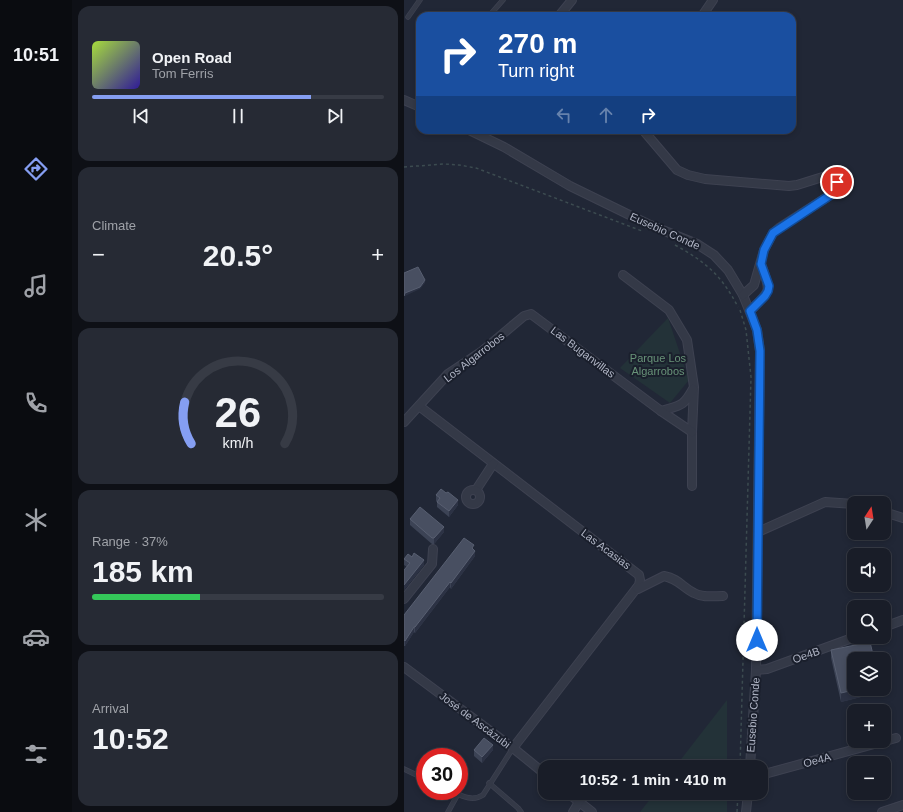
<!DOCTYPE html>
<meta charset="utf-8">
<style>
:root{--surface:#191d28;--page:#262a34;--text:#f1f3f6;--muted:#9fa2a8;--line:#373b45;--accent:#859ef2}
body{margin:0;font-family:Helvetica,sans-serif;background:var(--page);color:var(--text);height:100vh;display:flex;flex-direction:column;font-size:15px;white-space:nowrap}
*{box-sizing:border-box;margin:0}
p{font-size:13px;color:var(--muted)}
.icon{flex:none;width:22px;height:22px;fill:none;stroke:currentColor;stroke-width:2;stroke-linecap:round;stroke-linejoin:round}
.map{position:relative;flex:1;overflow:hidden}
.drawer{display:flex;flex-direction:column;gap:6px;padding:6px;background:#0e1016;width:332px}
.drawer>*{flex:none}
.banner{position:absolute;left:12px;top:12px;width:380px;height:122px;border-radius:12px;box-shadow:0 2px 6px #0003,0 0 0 1px var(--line);background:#1a4fa0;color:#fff;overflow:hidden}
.needle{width:26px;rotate:12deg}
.tools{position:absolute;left:443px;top:496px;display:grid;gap:8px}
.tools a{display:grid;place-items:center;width:44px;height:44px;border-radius:8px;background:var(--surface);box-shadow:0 2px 6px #0003,0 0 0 1px var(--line);font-size:20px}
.speed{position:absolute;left:12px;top:748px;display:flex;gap:8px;font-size:20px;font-weight:700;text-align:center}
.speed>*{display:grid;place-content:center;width:52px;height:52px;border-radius:50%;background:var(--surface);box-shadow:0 2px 6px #0003,0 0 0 1px var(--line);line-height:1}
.speed .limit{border:6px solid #d22;background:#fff;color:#111}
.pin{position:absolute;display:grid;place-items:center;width:34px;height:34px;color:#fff;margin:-17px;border:2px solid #fff;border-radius:50%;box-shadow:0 1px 4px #0007}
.me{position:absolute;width:44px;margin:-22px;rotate:0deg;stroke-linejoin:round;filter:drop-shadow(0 0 3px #0008)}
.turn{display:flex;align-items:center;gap:14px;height:84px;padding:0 16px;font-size:18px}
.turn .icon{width:52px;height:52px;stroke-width:2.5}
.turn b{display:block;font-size:28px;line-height:34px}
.lanes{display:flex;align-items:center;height:38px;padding:0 16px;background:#0003;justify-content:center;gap:20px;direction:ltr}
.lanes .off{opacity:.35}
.big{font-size:30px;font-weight:700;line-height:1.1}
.drawer .card{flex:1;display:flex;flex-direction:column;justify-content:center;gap:6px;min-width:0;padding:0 14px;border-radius:12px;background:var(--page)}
.drawer .dial{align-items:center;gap:0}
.dial svg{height:104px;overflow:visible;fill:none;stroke:var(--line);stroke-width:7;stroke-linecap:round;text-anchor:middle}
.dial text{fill:var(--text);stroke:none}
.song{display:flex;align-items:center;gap:12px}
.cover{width:48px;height:48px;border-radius:6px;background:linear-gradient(135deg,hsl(80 70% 55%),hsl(250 70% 35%))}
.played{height:4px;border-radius:2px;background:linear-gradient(90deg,var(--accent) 75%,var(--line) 75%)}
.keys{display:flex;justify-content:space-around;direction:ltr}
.heat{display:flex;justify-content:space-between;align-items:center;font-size:22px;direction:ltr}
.charge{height:6px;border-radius:3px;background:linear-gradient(90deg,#34c759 37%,var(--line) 0)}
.trip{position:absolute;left:134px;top:760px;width:230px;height:40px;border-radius:12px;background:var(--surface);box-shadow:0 2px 6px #0003,0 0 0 1px var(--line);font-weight:700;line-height:40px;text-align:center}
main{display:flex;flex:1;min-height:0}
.menu{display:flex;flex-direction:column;width:72px;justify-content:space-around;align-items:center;background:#0a0c10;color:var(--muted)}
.menu .icon{width:28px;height:28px}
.menu .on{color:var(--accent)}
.menu b{font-size:18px;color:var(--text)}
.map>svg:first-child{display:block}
.green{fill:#233238}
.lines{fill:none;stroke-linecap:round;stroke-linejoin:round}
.service-casing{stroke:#3e4251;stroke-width:5.5}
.minor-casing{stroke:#3e4251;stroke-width:10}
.path{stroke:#3c4b50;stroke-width:1.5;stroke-dasharray:3 3;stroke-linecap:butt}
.service{stroke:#343947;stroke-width:4}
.minor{stroke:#343947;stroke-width:8}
.wall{fill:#3c4355}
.shaded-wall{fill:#2c3244}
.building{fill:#484f61;stroke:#585f71}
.route-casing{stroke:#114b97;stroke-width:10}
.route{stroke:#1a73e8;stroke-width:7}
.labels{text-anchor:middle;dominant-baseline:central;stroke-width:4;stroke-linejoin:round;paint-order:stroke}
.street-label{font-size:11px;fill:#afb4c4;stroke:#1a1f2c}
.park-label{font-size:11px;fill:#689378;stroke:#1a1f2c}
</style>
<main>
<nav class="menu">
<b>10:51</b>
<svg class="icon on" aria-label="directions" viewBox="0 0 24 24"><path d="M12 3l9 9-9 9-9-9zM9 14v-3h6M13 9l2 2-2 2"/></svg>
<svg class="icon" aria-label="music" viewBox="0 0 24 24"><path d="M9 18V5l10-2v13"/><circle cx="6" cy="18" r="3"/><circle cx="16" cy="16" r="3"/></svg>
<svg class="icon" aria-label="phone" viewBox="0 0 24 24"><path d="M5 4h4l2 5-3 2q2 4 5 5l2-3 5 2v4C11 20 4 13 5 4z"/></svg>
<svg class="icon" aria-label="climate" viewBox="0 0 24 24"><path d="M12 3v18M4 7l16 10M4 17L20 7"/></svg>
<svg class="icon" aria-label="car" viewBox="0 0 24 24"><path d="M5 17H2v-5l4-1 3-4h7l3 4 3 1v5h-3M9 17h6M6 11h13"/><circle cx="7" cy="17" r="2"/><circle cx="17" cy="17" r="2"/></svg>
<svg class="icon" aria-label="filters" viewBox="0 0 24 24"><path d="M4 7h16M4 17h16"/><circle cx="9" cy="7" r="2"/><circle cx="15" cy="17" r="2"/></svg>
</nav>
<section class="drawer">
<div class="card">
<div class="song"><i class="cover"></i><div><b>Open Road</b><p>Tom Ferris</p></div></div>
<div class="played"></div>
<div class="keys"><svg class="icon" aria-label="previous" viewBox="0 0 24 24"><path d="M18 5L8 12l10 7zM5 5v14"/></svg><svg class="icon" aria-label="pause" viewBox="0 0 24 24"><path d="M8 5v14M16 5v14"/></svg><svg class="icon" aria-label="next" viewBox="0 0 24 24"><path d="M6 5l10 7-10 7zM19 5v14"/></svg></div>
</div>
<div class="card"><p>Climate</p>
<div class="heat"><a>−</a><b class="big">20.5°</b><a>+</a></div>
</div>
<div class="card dial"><svg viewBox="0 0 100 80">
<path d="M14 69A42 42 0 1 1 86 69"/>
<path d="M14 69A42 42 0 0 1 9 37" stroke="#859ef2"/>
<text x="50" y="56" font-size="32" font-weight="700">26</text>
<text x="50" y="72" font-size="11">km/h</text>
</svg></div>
<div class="card"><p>Range · 37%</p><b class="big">185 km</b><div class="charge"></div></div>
<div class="card"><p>Arrival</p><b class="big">10:52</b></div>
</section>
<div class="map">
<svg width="499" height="812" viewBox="0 0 499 812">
<rect width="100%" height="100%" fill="#212736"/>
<g class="green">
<path d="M 264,318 L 285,380 L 266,403 L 216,368 Z"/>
<path d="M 323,700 L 323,767 L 271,767 Z"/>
<path d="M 251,793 L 323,793 L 323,812 L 236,812 Z"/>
</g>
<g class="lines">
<g class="service-casing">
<g id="service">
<path d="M 85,16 L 99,0"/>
<path d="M 4,17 L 16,0"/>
<path d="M 11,105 L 16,99"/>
<path d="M 0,769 L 21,779"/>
<path d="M 85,783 L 114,808 L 117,812"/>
<path d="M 47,791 C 58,796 68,802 79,795 L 109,748"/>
<path d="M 44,812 L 54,794"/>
</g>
</g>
<g class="minor-casing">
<g id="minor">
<path d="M 155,16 L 168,0"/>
<path d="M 298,16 L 309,0"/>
<path d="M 0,100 L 16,107"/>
<path d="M 65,130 L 100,147 L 166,186 L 246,225 L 293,244 L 310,255 L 324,270 L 339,295 L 353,330 L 356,351 L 352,670 L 346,767"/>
<path d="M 239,130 L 273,170 L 284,175 L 301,179 L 385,186 L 393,185 L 425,175 L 429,177 L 433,183 L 431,192 L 375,228 L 369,233 L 360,250 L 350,285 L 339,295"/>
<path d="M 219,275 L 265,310 L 283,340 L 290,387 L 288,432 L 288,486"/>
<path d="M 346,311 C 368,289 367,293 357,264"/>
<path d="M 15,406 L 235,575 L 236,580 L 235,585 L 109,748"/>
<path d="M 257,411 C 277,405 279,407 289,389"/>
<path d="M 0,422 L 44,374 L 77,352 L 120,316 L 127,314 L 257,411 L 288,432"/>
<path d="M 72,490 L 89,464"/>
<circle cx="69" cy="497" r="7"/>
<path d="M 480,512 L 499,518"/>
<path d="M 354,532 L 421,502 L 450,504"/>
<path d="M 233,588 L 234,589 L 260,576 C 275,579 278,587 290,593 C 299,598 310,596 319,596"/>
<path d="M 0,599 L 28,564 L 29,549"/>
<path d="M 480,627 L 499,620"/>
<path d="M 0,667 L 109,748 L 141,774"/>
<path d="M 352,670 L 363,669 L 451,637"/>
<path d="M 357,775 L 492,738"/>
<path d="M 164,793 L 188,812"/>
<path d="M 169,812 L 175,802"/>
<path d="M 342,812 L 344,793"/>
<path d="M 478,812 L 499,805"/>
</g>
</g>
<g class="path">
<path d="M 0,167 L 40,164 L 55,165 L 72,168 L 238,231"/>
<path d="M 271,245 C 302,262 318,276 334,307"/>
<path d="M 336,310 L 342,330 L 347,377 L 336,767"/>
<path d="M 333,812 L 334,793"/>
</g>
<use href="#service" class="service"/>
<use href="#minor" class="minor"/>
</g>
<g class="wall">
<path d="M 32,495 L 54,505 L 45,517 L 33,507 L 33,502 L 32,501 Z"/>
<path d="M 6,519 L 40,532 L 30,544 L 28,544 L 6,525 Z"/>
<path d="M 70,550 L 71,556 L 47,589 L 46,587 L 11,633 L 10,632 L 1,646 L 0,646 L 0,615 Z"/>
<path d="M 0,559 L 20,565 L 0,590 L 0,570 L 3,567 L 0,565 Z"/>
<path d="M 427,650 L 477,689 L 477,692 L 437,702 L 427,658 Z"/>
<path d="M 70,750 L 89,750 L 78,763 L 70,756 Z"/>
</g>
<g class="shaded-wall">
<path d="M 21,280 L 21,283 L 16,289 L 1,296 L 1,293 Z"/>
<path d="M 54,500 L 54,505 L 45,517 L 45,511 Z"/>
<path d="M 40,527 L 40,532 L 30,544 L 30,538 Z"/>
<path d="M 71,551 L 71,556 L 47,589 L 47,583 Z"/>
<path d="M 20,560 L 20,565 L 0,590 L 0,585 Z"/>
<path d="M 46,582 L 46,587 L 11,633 L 11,627 Z"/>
<path d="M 10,627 L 10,632 L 1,646 L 1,641 Z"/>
<path d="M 454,689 L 477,689 L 477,692 L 437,702 L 437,693 Z"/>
<path d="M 89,745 L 89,750 L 78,763 L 78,757 Z"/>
</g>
<g class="building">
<path d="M 14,267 L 21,280 L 16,287 L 1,293 L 0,296 L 0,273 Z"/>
<path d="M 37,489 L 42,493 L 44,492 L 54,500 L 45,511 L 33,502 L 36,498 L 32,495 Z"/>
<path d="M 16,507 L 40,527 L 30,538 L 28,538 L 6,519 Z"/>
<path d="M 60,538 L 70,545 L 68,548 L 71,551 L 47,583 L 46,582 L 11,627 L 10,627 L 1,641 L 0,640 L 0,615 Z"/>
<path d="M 10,553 L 20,560 L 0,585 L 0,570 L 6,563 L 0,559 L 4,554 L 8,557 Z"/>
<path d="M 466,642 L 470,659 L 450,659 L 450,689 L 454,689 L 437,693 L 427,650 Z"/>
<path d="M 80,738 L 89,745 L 78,757 L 70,750 Z"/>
</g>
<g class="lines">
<g class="route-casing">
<path id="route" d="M 353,640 L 356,351 L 353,330 L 346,311 L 361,296 L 364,291 L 365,286 L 357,264 L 360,250 L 369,233 L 431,192 L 433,182"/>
</g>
<use href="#route" class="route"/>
</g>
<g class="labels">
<g class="street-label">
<text transform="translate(261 231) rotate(24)">Eusebio Conde</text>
<text transform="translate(179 352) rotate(37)">Las Buganvillas</text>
<text transform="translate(70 357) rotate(-38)">Los Algarrobos</text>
<text transform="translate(202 549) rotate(37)">Las Acasias</text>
<text transform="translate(402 655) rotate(-20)">Oe4B</text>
<text transform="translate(349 715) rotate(-86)">Eusebio Conde</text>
<text transform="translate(71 720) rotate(37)">José de Ascázubi</text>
<text transform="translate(413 760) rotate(-15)">Oe4A</text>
</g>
<g class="park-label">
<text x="254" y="358">Parque Los<tspan x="254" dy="13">Algarrobos</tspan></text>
</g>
</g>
</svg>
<div class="tools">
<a><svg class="needle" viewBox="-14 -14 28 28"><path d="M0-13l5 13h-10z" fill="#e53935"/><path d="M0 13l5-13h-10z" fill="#9fa2a8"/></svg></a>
<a><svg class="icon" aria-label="sound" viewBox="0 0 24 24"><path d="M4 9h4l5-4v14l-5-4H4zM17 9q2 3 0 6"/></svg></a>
<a><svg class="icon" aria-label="search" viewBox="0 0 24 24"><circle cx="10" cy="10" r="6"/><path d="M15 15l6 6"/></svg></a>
<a><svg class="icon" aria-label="layers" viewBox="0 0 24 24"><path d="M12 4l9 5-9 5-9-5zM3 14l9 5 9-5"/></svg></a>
<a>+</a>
<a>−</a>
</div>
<div class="speed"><div class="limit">30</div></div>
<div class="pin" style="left:433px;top:182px;background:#d93025"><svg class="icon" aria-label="arrive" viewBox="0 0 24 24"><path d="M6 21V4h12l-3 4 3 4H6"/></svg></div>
<svg class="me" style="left:353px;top:640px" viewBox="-20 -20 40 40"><circle r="19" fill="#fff"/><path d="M0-13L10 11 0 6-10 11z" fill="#1a73e8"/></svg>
<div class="trip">10:52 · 1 min · 410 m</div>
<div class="banner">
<div class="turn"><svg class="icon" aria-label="right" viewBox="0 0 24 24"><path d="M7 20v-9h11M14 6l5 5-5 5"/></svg><div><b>270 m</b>Turn right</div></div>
<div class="lanes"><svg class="icon off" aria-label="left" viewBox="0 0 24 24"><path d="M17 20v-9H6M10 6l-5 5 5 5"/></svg><svg class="icon off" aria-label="ahead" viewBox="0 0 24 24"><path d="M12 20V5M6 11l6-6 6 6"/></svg><svg class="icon" aria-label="right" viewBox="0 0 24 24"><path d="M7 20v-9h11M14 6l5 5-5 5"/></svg></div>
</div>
</div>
</main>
